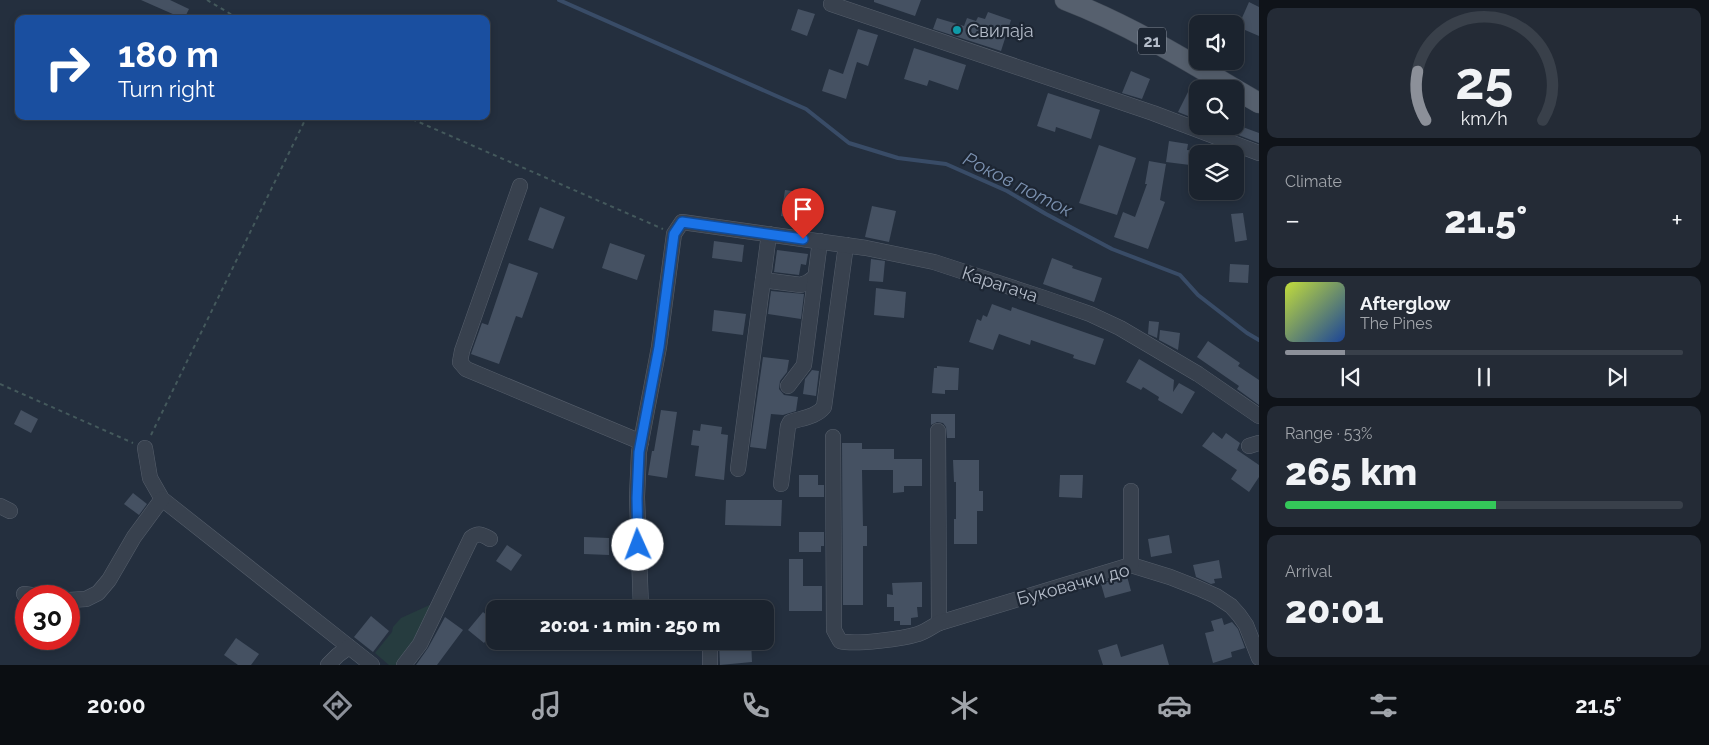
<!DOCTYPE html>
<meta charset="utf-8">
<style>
:root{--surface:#1b232e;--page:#242b36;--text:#f1f3f6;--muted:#a0a4aa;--line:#39404a;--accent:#8c9099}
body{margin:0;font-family:Raleway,sans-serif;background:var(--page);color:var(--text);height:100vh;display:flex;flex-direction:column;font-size:19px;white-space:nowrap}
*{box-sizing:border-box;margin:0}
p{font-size:16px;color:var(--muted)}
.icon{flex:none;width:28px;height:28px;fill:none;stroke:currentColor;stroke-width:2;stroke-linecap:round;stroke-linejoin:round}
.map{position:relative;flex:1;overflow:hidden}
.sheet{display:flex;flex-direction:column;gap:8px;padding:8px;background:#0f1319;width:450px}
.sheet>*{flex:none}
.top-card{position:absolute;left:15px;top:15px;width:475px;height:105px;border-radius:10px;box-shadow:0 2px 8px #0003,0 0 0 1px var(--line);background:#1a4fa0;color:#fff;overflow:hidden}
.tools{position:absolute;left:1189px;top:15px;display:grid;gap:10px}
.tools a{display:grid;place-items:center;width:55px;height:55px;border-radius:10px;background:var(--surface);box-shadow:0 2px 8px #0003,0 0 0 1px var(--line);font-size:25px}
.speed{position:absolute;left:15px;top:585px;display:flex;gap:10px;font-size:25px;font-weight:700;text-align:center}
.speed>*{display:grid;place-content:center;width:65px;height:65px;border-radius:50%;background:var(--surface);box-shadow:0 2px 8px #0003,0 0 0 1px var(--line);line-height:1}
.speed .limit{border:8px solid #d22;background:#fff;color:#111}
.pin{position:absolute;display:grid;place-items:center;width:42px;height:42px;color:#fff;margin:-51px -21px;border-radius:50% 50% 50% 0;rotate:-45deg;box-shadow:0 0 5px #0007}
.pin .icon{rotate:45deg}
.me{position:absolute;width:55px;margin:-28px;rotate:358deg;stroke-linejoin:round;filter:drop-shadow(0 0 4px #0008)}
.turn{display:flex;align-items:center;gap:18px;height:105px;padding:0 20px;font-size:22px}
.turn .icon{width:65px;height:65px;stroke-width:2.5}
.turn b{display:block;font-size:35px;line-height:42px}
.big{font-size:38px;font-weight:800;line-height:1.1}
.sheet .card{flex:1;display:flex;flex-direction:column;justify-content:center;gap:8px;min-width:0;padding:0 18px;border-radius:10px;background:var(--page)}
.sheet .dial{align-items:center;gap:0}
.dial svg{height:130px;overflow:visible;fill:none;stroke:var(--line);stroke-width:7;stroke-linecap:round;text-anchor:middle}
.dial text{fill:var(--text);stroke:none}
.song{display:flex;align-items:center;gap:15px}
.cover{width:60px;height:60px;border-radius:8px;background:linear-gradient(135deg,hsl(70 70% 55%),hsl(220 70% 35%))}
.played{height:5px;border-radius:2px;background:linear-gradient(90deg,var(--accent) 15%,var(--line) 15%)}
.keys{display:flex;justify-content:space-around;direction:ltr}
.heat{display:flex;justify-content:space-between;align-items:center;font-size:28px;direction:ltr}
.charge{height:8px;border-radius:4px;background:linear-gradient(90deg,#34c759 53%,var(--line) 0)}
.trip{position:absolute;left:486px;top:600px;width:288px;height:50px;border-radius:10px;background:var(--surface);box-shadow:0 2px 8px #0003,0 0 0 1px var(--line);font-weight:800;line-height:50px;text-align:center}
.dock{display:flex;height:80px;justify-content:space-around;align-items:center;background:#0b0e12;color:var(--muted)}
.dock .icon{width:35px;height:35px}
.dock .selected{color:var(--accent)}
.dock b{font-size:22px;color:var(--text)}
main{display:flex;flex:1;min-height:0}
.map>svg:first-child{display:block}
.green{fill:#263c3f}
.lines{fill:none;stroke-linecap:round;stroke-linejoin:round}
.stream{stroke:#394c67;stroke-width:4}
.building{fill:#455162}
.minor-casing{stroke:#565f6c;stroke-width:16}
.major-casing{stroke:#414a57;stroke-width:21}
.path{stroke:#44595c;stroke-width:2;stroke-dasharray:4 4;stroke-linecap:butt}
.minor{stroke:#38414e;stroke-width:15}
.major{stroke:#56606e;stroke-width:20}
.route-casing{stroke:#114b97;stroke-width:12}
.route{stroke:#1a73e8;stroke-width:9}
.culture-dot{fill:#0f9aa8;stroke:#1d2633;stroke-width:2}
.labels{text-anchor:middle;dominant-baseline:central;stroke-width:4.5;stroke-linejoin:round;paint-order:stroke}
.shield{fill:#1d2633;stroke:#878f9c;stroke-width:1}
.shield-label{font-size:16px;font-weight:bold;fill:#b4bcc9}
.poi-label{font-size:18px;fill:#b4bcc9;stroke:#1d2633;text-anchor:start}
.street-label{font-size:18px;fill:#b4bcc9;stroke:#1d2633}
.water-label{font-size:19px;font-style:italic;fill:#7c92b1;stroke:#1d2633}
</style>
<main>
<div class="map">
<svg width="1259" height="665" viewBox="0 0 1259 665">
<rect width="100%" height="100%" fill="#242f3e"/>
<path class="green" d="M 434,603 L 400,665 L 389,665 L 375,653 L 392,632 L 393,627 L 401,618 Z"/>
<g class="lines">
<path class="stream" d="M 559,0 L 806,109 L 849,143 L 898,158 L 946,164 L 1007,191 L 1046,214 L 1112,249 L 1180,275 L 1198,295 L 1247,333 L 1259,340"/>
</g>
<g class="building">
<path d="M 141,0 L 170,0 L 189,9 L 184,19 Z"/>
<path d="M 874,0 L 921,0 L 915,16 L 874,2 Z"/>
<path d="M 1249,2 L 1259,7 L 1259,36 L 1238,27 Z"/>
<path d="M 798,9 L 815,14 L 807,36 L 791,30 Z"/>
<path d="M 988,12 L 1011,20 L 1001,51 L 933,29 L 937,18 L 964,26 L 967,18 L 976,21 L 978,17 L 985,19 Z"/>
<path d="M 858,29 L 878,35 L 868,66 L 857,62 L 846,99 L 822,91 L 829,69 L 843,74 Z"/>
<path d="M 914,48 L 966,65 L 958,90 L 929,80 L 927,86 L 904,79 Z"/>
<path d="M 1131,71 L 1150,79 L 1142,99 L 1122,93 Z"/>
<path d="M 1190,88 L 1198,91 L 1198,120 L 1178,112 Z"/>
<path d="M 1048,93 L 1100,110 L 1091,139 L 1056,127 L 1055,132 L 1037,126 Z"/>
<path d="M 1215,126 L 1240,126 L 1259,133 L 1259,143 Z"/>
<path d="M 1169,141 L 1188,144 L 1187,150 L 1198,151 L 1198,166 L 1166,162 Z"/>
<path d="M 1099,145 L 1136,158 L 1117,215 L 1079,203 Z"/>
<path d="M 1149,161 L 1166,164 L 1160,200 L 1165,202 L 1148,249 L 1114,237 L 1123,212 L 1135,217 L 1147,184 L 1145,184 Z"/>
<path d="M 785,190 L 807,193 L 803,219 L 781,216 Z"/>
<path d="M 872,206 L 896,211 L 889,242 L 865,237 Z"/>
<path d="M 540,207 L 565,217 L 553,249 L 528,240 Z"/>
<path d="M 1243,213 L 1247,240 L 1235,242 L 1231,214 Z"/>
<path d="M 714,241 L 744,245 L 742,262 L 712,258 Z"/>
<path d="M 610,243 L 645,255 L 637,280 L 602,268 Z"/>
<path d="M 777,250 L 808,254 L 806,265 L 801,264 L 799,275 L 774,272 Z"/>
<path d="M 1052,258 L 1073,266 L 1072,268 L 1102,278 L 1094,302 L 1043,284 Z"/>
<path d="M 871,259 L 885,261 L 883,282 L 869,281 Z"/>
<path d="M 509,263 L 538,273 L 522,318 L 516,316 L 499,364 L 471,354 L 482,323 L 488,325 Z"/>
<path d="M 1230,264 L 1249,265 L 1248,283 L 1229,282 Z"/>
<path d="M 876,288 L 906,292 L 904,318 L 874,315 Z"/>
<path d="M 771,291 L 804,294 L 801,319 L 768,314 Z"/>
<path d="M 992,304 L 1011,311 L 1012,307 L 1104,339 L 1095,365 L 1073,358 L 1074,355 L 1031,340 L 1030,345 L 999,334 L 993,350 L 969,342 L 977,319 L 981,321 L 983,315 L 987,317 Z"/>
<path d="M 714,310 L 746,314 L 743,335 L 712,331 Z"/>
<path d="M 1149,321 L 1159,322 L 1157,338 L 1148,334 Z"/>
<path d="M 1160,330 L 1180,333 L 1178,350 L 1159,340 Z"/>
<path d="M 1208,341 L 1240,363 L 1238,366 L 1259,380 L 1259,405 L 1237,389 L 1239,386 L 1197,357 Z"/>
<path d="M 763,357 L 789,360 L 787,372 L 780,381 L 779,389 L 784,395 L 798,397 L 796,411 L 783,415 L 771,414 L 766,449 L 750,447 Z"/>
<path d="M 1139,359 L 1174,380 L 1173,392 L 1179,383 L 1195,392 L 1182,414 L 1158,400 L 1159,397 L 1143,387 L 1141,390 L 1126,382 Z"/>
<path d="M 937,366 L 959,368 L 958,390 L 945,390 L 945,394 L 932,393 L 934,368 L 937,368 Z"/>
<path d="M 812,370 L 819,371 L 816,396 L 803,394 L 805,379 Z"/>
<path d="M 21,410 L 38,419 L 31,433 L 14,424 Z"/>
<path d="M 661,410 L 677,412 L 667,478 L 648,475 L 652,451 L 654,451 Z"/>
<path d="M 931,414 L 955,414 L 955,438 L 947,438 L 946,427 L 943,423 L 937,422 L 931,425 Z"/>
<path d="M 701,424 L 722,427 L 721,434 L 728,435 L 724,480 L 695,476 L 699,446 L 691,445 L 693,430 L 700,431 Z"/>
<path d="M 1213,432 L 1222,439 L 1226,433 L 1240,443 L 1237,450 L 1259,465 L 1259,477 L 1249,492 L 1231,479 L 1237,470 L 1202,446 Z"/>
<path d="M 842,443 L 862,443 L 862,449 L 894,449 L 894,459 L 922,459 L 922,486 L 904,486 L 904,492 L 893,493 L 893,470 L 862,470 L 863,526 L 867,526 L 867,546 L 863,546 L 863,605 L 843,605 Z"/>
<path d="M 953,460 L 979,460 L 979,491 L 983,491 L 983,511 L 977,511 L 977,544 L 954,544 L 954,519 L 956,519 L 956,482 L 954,482 Z"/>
<path d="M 799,475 L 818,475 L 818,485 L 824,485 L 824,497 L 799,497 Z"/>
<path d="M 1060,475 L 1083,475 L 1082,498 L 1059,497 Z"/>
<path d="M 133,493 L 147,504 L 139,515 L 124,504 Z"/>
<path d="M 726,500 L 782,500 L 781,526 L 725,525 Z"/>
<path d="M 799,532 L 824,532 L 824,546 L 821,546 L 821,552 L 799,552 Z"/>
<path d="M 1169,535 L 1172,553 L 1151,557 L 1148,539 Z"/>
<path d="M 584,537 L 609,538 L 609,555 L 584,554 Z"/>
<path d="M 507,545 L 522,555 L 511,571 L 496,561 Z"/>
<path d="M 789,559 L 803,559 L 803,586 L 822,586 L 822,611 L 789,611 Z"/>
<path d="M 1219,560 L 1222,578 L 1214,579 L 1215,583 L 1211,584 L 1196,577 L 1193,565 Z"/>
<path d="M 1127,576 L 1131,591 L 1105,598 L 1101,584 Z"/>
<path d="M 922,582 L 922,607 L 917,607 L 918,617 L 911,618 L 911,625 L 900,625 L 900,621 L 894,621 L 894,607 L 887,607 L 887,594 L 893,595 L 892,583 Z"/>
<path d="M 483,612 L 495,622 L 495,638 L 491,644 L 486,640 L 484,643 L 468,630 Z"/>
<path d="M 371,616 L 389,631 L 373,652 L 354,637 Z"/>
<path d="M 445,617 L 463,630 L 437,665 L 416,665 L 428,648 Z"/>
<path d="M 1222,618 L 1224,625 L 1232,622 L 1238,629 L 1245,648 L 1231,652 L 1232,657 L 1213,663 L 1205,633 L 1214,631 L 1211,621 Z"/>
<path d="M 236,638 L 259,654 L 251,665 L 238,665 L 224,655 Z"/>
<path d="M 751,641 L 752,662 L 720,665 L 719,643 Z"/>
<path d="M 1117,644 L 1121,657 L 1163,644 L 1169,665 L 1103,665 L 1098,650 Z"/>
</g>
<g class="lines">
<g class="minor-casing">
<g id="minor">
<path d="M 831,4 L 1153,113 L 1259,153"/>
<path d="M 520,186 L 462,351 L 460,362 L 466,369 L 641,442"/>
<path d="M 763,280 L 801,285 L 808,282 L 815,277"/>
<path d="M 788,386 L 804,365 L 820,241"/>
<path d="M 938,431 L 939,623"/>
<path d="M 833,437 L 834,630 L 840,641 C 854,645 903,639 918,634 C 925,632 933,626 939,623 L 1131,565 L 1170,577 L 1198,588 L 1216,596 L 1231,606 L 1239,615 L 1246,625 L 1259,658"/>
<path d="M 1249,446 L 1259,443"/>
<path d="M 145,448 L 150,478 L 162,499 L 372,665"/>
<path d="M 738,469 L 769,234"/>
<path d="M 781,484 L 788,426 L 790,422 C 802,418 816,417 824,407 L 846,245"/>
<path d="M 0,506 L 10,511"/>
<path d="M 1131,565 L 1131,491"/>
<path d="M 24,594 L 38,596"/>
<path d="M 69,600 L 86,599 L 98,593 L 109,580 L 134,537 L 162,499"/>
<path d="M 641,609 L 637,497 L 639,452 L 659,347 L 674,234 L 682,222 L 866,248 L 934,262 L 1044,298 L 1090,314 L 1120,328 L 1198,374 L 1259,416"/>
<path d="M 647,641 L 673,641"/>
<path d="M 705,641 L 710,644 L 710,665"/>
<path d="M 328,665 L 338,655 L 349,647"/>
<path d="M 404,665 L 420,644 L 471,538 C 479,532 483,535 490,539"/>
</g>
</g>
<g class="major-casing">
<g id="major">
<path d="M 1065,0 C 1125,23 1180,56 1235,89"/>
<path d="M 1235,89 L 1259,103"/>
</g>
</g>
<g class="path">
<path d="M 207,0 L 239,19"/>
<path d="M 405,116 L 663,229"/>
<path d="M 0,384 L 133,443"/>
<path d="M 151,435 L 307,116"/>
</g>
<use href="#minor" class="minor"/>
<use href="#major" class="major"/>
</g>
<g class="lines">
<g class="route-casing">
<path id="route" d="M 638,545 L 637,498 L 639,452 L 659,347 L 674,234 L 682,222 L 803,239"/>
</g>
<use href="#route" class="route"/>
</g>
<circle class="culture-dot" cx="957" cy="30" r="5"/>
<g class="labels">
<rect class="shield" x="1138" y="27.5" width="28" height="27" rx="4"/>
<g class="shield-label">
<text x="1152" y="41">21</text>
</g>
<g class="poi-label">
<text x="967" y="30">Свилаја</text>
</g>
<g class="street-label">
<text transform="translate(1000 284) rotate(18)">Карагача</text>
<text transform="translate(1073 584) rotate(-15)">Буковачки до</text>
</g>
<g class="water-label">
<text transform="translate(1018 184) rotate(27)">Роков поток</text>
</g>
</g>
</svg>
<div class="tools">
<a><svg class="icon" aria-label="sound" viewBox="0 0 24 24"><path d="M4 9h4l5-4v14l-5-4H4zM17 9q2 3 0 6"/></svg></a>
<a><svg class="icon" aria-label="search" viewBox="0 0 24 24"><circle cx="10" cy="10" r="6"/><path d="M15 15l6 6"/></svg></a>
<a><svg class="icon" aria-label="layers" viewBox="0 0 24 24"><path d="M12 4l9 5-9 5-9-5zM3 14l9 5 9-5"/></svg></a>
</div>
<div class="speed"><div class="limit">30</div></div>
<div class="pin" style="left:803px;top:239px;background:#d93025"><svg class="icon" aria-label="arrive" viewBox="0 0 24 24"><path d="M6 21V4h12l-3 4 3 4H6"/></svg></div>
<svg class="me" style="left:638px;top:545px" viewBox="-20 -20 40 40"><circle r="19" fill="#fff"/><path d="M0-13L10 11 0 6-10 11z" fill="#1a73e8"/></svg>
<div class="trip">20:01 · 1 min · 250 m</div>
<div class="top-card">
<div class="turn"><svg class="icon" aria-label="right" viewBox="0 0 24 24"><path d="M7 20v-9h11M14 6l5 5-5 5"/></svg><div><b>180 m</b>Turn right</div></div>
</div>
</div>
<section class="sheet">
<div class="card dial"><svg viewBox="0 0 100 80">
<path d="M14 69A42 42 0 1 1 86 69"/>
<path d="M14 69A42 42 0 0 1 9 39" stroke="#8c9099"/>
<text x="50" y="56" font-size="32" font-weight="700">25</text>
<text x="50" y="72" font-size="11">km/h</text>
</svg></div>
<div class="card"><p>Climate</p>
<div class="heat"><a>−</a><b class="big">21.5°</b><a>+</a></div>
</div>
<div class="card">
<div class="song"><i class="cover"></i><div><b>Afterglow</b><p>The Pines</p></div></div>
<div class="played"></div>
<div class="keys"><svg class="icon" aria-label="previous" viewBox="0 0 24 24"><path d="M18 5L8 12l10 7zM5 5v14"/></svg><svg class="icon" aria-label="pause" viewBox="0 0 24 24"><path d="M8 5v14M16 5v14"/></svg><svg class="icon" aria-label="next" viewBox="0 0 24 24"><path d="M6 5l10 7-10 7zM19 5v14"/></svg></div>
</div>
<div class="card"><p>Range · 53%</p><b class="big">265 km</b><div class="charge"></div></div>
<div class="card"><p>Arrival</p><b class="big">20:01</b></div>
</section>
</main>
<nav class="dock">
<b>20:00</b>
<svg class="icon selected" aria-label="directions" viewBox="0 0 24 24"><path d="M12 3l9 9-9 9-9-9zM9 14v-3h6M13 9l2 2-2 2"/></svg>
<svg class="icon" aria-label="music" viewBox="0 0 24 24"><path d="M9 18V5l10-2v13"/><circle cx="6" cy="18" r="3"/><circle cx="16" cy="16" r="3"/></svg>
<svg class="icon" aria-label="phone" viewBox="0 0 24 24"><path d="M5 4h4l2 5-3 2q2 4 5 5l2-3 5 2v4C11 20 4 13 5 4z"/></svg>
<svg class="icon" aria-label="climate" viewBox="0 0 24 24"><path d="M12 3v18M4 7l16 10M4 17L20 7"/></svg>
<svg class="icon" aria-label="car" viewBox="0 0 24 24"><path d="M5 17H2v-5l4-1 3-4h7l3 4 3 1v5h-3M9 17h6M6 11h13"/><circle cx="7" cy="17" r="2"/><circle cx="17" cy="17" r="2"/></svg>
<svg class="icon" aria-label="filters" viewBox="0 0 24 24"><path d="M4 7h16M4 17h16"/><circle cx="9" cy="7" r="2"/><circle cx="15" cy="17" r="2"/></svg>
<b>21.5°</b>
</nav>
